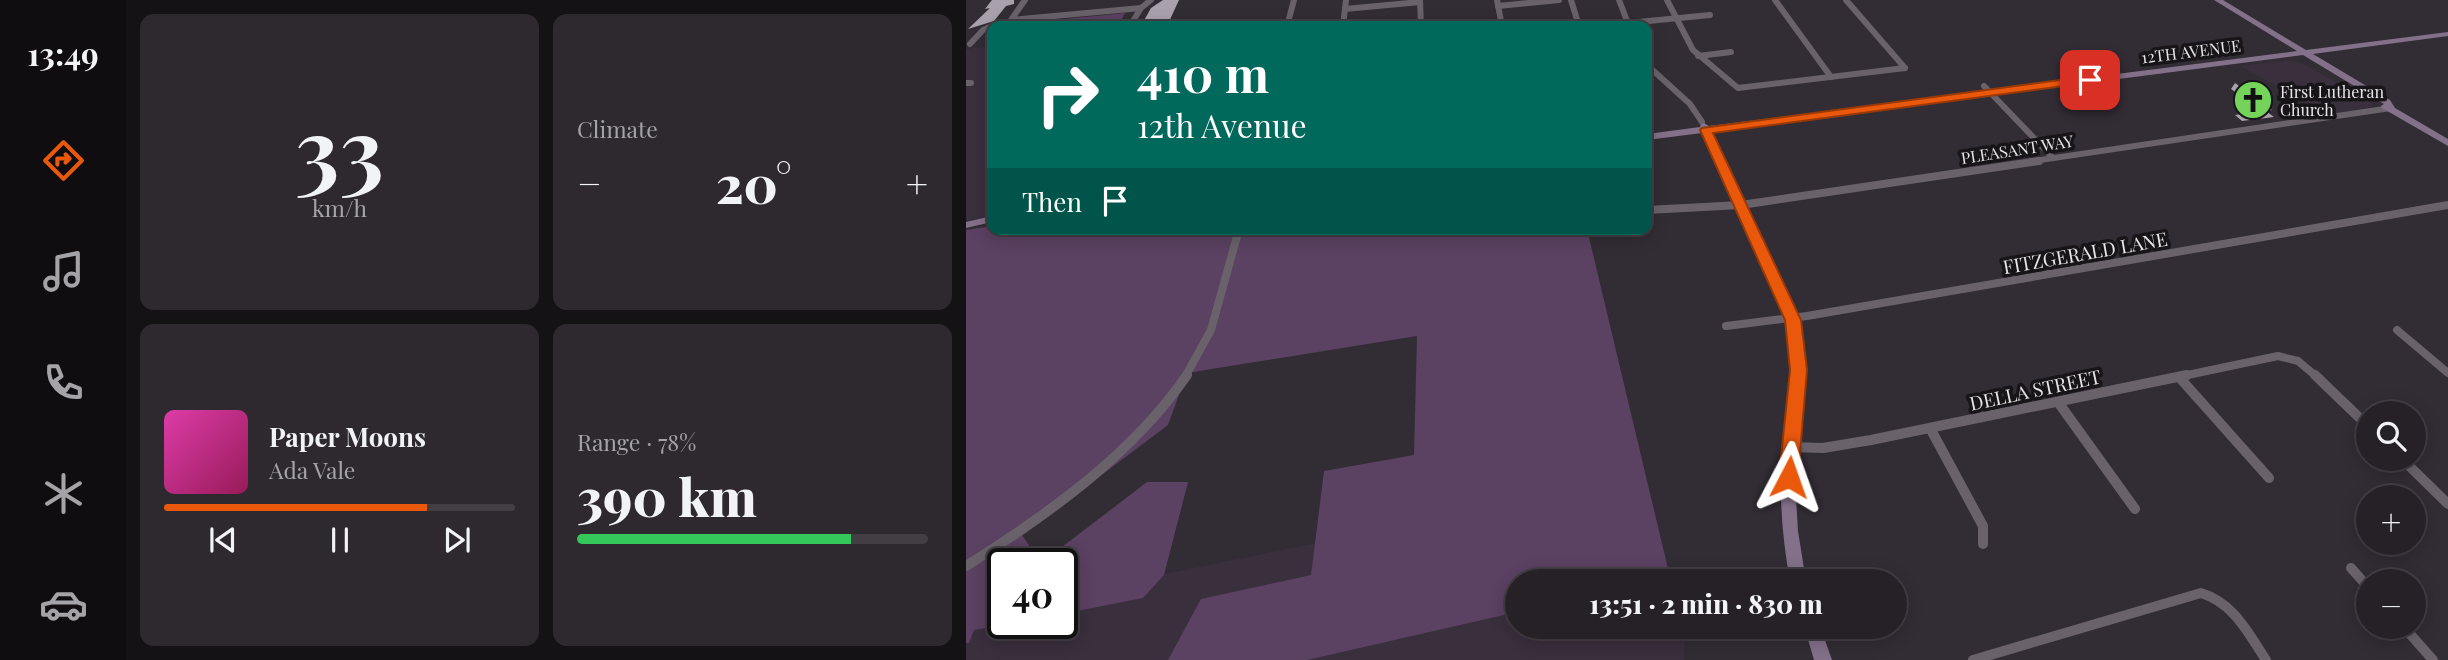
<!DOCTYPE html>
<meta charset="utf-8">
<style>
:root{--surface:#262127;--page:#2e292f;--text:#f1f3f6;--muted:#a4a3a7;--line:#423e44;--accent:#ea580c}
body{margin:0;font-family:"Playfair Display",serif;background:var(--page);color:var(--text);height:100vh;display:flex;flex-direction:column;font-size:26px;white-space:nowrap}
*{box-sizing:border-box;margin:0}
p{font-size:23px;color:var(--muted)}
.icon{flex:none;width:38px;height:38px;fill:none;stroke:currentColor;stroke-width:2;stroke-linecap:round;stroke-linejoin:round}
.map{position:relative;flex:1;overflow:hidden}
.drawer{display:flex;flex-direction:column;gap:14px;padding:14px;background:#151215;width:840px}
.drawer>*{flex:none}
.hud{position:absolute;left:21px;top:21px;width:665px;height:214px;border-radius:14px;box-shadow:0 4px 18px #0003,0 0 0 2px var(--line);background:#00695c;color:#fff;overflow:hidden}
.controls{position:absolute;left:1390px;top:401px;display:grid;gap:14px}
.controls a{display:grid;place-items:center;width:70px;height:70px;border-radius:50%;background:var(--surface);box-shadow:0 4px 18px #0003,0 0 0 2px var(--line);font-size:35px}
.speed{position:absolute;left:21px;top:548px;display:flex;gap:14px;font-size:35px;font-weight:700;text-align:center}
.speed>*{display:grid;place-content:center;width:91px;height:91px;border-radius:50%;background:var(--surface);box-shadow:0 4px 18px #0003,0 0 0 2px var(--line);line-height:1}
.speed .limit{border:4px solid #111;border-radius:10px;background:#fff;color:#111}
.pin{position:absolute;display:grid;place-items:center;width:60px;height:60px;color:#fff;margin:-30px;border-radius:14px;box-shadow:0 4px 10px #0006}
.me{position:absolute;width:77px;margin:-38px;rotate:4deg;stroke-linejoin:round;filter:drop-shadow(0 0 5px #0008)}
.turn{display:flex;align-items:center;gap:24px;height:147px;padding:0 35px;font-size:32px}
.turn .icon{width:91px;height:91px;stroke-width:2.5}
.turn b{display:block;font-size:49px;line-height:60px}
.then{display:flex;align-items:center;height:66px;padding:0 35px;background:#0003;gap:14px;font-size:26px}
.big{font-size:52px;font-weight:800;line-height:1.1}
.drawer .widget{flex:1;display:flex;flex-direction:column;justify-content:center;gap:10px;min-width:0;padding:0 24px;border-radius:14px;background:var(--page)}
.drawer .dial{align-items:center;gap:0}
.dial b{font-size:91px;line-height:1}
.song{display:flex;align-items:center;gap:21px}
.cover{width:84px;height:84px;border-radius:10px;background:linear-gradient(135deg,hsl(320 70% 55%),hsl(330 70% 35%))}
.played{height:7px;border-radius:4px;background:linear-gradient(90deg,var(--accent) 75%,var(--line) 75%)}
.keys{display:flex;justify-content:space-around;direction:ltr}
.heat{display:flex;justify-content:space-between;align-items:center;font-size:38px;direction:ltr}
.charge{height:10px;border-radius:5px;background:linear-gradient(90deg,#34c759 78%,var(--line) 0)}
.drawer .tiles{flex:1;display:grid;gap:14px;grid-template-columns:repeat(2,1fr)}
.trip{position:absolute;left:539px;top:569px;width:402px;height:70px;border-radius:35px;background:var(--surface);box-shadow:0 4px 18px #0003,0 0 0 2px var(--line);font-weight:800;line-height:70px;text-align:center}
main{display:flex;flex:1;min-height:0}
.tab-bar{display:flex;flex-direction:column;width:126px;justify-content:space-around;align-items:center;background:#0f0d10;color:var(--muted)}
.tab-bar .icon{width:49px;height:49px}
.tab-bar .selected{color:var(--accent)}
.tab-bar b{font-size:32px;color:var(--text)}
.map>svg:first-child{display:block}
.built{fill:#3a2f3d}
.green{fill:#5b4162}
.building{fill:#a9a1ac}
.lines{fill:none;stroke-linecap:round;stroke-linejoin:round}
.street-far2{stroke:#69626b;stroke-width:6}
.street-far1{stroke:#69626b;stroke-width:8}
.street{stroke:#69626b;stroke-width:10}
.secondary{fill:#837089;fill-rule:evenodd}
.route{fill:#ea580c;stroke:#983908;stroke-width:2}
.labels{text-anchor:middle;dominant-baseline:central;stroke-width:7;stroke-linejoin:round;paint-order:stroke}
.far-street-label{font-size:16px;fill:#e9e5ea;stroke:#181519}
.far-poi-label{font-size:16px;fill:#e9e5ea;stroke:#181519;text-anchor:start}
.street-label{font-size:19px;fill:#e9e5ea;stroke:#181519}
</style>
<main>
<nav class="tab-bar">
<b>13:49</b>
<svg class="icon selected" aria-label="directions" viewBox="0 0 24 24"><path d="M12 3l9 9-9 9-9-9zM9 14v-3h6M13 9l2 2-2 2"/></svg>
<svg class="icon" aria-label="music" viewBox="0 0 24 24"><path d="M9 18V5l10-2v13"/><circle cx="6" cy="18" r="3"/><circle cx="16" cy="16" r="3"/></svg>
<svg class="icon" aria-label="phone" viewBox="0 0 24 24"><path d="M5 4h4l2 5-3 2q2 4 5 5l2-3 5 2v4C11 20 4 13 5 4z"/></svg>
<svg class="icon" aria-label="climate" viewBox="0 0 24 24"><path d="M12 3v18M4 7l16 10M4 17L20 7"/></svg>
<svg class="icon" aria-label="car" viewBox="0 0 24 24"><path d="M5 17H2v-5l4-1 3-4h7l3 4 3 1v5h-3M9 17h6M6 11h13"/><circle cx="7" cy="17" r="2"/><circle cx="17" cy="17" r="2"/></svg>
</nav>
<section class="drawer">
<div class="tiles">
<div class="widget dial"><b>33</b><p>km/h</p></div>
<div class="widget"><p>Climate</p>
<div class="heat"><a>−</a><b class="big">20°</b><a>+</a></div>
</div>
<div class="widget">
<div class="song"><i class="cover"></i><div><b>Paper Moons</b><p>Ada Vale</p></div></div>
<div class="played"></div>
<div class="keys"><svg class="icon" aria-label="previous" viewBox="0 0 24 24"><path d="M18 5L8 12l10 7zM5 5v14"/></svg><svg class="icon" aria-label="pause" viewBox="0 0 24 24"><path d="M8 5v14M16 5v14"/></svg><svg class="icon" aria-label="next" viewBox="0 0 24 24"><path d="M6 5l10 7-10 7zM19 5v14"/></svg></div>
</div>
<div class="widget"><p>Range · 78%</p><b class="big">390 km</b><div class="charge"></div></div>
</div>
</section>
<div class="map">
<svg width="1482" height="660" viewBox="0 0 1482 660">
<rect width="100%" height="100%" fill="#322c34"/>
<g class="built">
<path d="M 26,46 L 26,217 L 0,221 L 0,49 Z"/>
<path d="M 1324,60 L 1342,66 L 1405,103 L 1407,107 L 1356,116 L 1320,91 L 1274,66 Z"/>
<path d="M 648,482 L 693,581 L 551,581 L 551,626 L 714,627 L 719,638 L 718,660 L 0,660 L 0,614 L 37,623 L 96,623 L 96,595 Z"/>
</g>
<g class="green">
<path d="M 159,13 L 152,26 L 37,26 L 38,25 Z"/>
<path d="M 26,226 L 26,229 L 621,229 L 704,577 L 685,581 L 551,581 L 551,612 L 341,660 L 202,660 L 235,599 L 345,575 L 358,471 L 448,455 L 451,336 L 221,373 L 202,425 L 56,535 L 75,563 L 181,482 L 222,482 L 198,575 L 177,598 L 96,614 L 96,564 L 37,564 L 37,623 L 47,623 L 8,630 L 3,643 L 0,643 L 0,230 Z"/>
</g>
<g class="building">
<path d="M 26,0 L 48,0 L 48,4 L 40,6 L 28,21 L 2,29 L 24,8 L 19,9 Z"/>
<path d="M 197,0 L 213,0 L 201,26 L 175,26 L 185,8 Z"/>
<path d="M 1269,83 L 1306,110 L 1300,111 L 1308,117 L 1276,121 L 1269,115 L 1296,111 L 1265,89 Z"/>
</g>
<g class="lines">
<g class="street-far2">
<path d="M 59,0 L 45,20 L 175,8 L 185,0"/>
<path d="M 454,0 L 455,26"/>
<path d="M 531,0 L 536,26"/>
<path d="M 605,0 L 613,26"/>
<path d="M 653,0 L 663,26"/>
<path d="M 701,0 L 727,50 L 772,88 L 939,68"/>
<path d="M 809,0 L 865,77"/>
<path d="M 880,0 L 939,68"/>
<path d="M 532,6 L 593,0"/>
<path d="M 379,9 L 454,2"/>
<path d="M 662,23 L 744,15"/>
<path d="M 164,26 L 175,8"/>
<path d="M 321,26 L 328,0"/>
<path d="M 377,26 L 380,0"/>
<path d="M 4,44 L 17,30 L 26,26"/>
<path d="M 732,56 L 765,52"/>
<path d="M 681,65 L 724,104 L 736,122"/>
<path d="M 0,83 L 5,83"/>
<path d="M 1018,86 L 1087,158"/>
<path d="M 1061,162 L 1425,108"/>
</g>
<g class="street-far1">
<path d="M 681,210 L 775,205 L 1073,161"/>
<path d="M 760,326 L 841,316 L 1482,205"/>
<path d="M 1431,330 L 1482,373"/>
<path d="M 219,377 L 245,330 L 273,229"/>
<path d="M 1212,377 L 1312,356 L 1332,361 L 1351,377"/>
</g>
<g class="street">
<path d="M 1349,375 L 1402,426"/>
<path d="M 1213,377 L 1303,478"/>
<path d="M 1092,402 L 1169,509"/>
<path d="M 964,428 L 1017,526 L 1017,544"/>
<path d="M 824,447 L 857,448 L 905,440 L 1221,375"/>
<path d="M 1435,458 L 1482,504"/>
<path d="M 0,566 C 81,515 166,455 221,375"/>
<path d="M 1385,568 L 1402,587"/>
<path d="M 1437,626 L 1467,660"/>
<path d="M 1007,660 L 1235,593 C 1268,603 1282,633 1300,660"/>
</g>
<g class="secondary">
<path d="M 1248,0 L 1257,0 L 1340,50 L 1482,32 L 1482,36 L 1347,54 L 1424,100 L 1429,108 L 1482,139 L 1482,146 L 1416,108 L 1415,106 L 1418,104 L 1337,55 L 745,132 L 827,303 L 833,321 L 836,339 L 838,375 L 831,447 L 830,498 L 832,531 L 840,581 L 824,581 C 817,542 813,503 816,463 C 819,407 832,359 815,303 L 736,133 L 681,140 L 681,134 L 734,127 L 735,124 L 738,123 L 743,126 L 1331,51 Z"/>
<path d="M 26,216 L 26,222 L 0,228 L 0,222 Z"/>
<path d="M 838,626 L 854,626 L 866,660 L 848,660 Z"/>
</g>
</g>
<path class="route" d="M 1124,76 L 1130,80 L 1128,82 L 747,133 L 835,320 L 841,370 L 832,477 L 829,483 L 823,485 L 816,483 L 813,477 L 824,370 L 819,320 L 734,130 L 736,128 Z"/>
<defs>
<g id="church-disc" transform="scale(2.0125)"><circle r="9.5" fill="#75d25a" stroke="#181519"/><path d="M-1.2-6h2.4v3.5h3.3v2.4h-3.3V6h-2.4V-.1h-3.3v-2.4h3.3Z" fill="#111"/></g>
</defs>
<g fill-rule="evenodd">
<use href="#church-disc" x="1287" y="100"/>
</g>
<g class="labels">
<g class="far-street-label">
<text transform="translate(1225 51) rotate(-7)">12TH AVENUE</text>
<text transform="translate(1051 149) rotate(-9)">PLEASANT WAY</text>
</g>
<g class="far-poi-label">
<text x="1314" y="91">First Lutheran<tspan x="1314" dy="18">Church</tspan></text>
</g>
<g class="street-label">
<text transform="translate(1119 252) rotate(-10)">FITZGERALD LANE</text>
<text transform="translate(1069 389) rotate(-12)">DELLA STREET</text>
</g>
</g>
</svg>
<div class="controls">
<a><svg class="icon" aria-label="search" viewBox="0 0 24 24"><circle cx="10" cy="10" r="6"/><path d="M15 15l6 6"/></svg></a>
<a>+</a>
<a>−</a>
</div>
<div class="speed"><div class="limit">40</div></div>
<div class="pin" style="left:1124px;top:80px;background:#d93025"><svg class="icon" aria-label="arrive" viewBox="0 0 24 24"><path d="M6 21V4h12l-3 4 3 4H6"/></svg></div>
<svg class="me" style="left:823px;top:477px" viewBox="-20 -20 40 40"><path d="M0-17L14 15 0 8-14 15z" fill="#ea580c" stroke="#fff" stroke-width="4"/></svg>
<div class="trip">13:51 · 2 min · 830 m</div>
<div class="hud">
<div class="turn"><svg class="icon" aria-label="right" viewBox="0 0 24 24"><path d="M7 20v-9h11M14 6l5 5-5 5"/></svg><div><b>410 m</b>12th Avenue</div></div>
<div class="then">Then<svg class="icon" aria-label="arrive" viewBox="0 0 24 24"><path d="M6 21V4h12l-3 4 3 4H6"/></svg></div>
</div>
</div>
</main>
